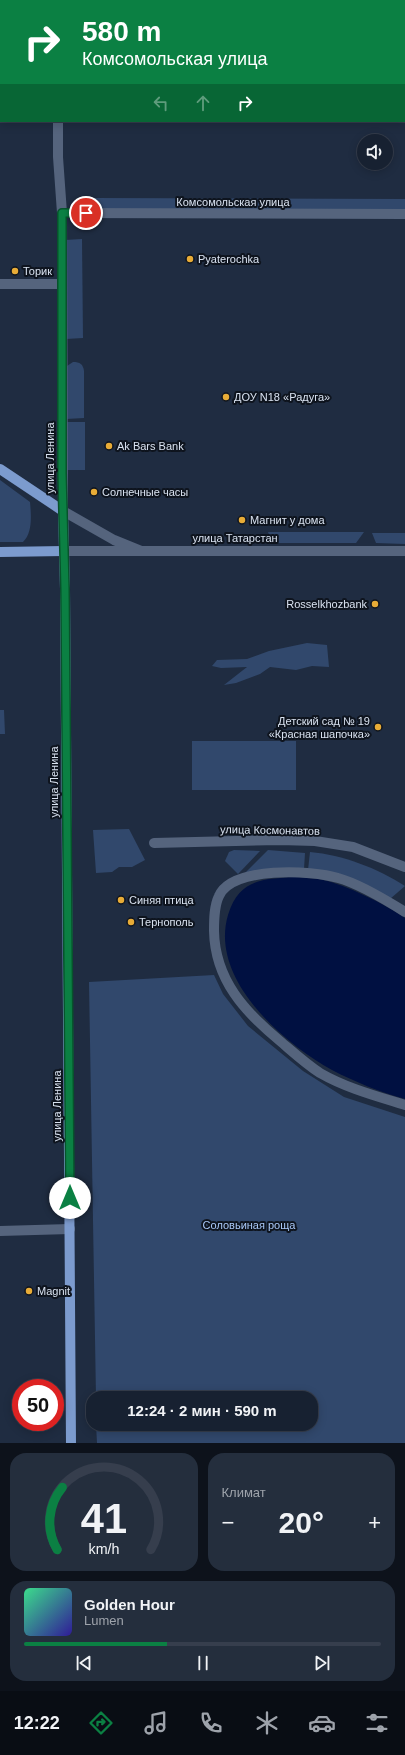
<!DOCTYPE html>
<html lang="ru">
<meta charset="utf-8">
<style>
:root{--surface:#172131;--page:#242e3d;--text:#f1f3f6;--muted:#9ea3ab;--line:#363e4d;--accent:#0b8043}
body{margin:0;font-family:Helvetica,sans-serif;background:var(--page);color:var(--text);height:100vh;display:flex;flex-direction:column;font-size:15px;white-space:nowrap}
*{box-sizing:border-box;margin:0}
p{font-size:13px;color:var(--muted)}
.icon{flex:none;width:22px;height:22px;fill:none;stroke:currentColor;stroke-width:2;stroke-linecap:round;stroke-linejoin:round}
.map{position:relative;height:1443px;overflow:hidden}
.sheet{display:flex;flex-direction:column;gap:10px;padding:10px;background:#0d121b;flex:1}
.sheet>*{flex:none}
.banner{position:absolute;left:0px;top:0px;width:405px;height:122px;box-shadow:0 2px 10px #0003,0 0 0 1px var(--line);background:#0b8043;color:#fff;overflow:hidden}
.controls{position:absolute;left:357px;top:134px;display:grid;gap:8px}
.controls a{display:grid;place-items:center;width:36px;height:36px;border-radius:50%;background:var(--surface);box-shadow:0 2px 10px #0003,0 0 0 1px var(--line);font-size:20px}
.speed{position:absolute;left:12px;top:1379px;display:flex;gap:8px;font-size:20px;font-weight:700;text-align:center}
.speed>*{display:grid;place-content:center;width:52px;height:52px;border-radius:50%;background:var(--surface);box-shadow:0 2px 10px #0003,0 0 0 1px var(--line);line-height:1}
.speed .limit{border:6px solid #d22;background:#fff;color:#111}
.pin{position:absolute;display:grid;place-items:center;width:34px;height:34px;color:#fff;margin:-17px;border:2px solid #fff;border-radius:50%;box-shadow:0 1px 4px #0007}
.me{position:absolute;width:44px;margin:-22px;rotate:0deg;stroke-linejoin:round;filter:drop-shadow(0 0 3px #0008)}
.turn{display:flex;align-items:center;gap:14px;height:84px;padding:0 16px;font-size:18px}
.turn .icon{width:52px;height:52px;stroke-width:2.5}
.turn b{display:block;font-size:28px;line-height:34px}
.lanes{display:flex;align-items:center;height:38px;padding:0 16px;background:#0003;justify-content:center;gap:20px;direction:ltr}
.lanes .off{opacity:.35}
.big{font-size:30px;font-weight:700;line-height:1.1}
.sheet .card{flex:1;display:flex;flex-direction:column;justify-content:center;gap:6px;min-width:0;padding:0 14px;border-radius:16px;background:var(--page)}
.sheet .dial{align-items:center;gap:0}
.dial svg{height:104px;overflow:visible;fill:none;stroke:var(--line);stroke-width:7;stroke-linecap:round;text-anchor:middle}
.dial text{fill:var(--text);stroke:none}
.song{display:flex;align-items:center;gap:12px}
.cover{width:48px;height:48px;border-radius:6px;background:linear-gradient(135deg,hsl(150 70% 55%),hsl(250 70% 35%))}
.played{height:4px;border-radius:2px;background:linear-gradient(90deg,var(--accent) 40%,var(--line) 40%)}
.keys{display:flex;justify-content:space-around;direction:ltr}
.heat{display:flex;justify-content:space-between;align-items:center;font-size:22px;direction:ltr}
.sheet .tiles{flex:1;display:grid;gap:10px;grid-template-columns:1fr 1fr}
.card:last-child{grid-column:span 2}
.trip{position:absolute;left:86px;top:1391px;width:232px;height:40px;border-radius:16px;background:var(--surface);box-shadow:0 2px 10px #0003,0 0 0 1px var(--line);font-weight:700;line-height:40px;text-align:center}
.menu{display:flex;height:64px;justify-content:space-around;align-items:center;background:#090d14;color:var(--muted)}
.menu .icon{width:28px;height:28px}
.menu .selected{color:var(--accent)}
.menu b{font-size:18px;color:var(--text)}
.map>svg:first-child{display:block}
.green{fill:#31486c}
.water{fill:#001041}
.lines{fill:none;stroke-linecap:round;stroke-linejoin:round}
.minor{stroke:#55647d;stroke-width:10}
.major{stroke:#7c9bce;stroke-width:10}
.route-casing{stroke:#07532c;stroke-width:10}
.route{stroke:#0b8043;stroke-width:7}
.poi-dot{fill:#e8ac37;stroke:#0e141e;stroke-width:1.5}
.labels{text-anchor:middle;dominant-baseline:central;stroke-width:4;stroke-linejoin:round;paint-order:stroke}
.street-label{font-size:11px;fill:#d9e2f0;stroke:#0e141e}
.poi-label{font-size:11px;fill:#d9e2f0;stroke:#0e141e;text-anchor:start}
.park-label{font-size:11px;fill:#a9c8f8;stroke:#0e141e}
</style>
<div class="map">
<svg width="405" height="1443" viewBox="0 0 405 1443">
<rect width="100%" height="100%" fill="#1f2c41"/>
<g class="green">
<path d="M 92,198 L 405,199 L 405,210 L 92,209 Z"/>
<path d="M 82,239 L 83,338 L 66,339 L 65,240 Z"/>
<path d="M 73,362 C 80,362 83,364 84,371 L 84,418 L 66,419 L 67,366 Z"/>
<rect x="67" y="422" width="18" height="48"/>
<path d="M 0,480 L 30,502 C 31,514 33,533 23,542 L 0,542 Z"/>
<path d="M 268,532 L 364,532 L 356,543 L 272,543 Z"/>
<path d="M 372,533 L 405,533 L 405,544 L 376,543 Z"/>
<path d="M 307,643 L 327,645 L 329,667 L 312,666 L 296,670 L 270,667 L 260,674 L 236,683 L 224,685 L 247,667 L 221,668 L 212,666 L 217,660 L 247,659 L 269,651 Z"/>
<path d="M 0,710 L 4,710 L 5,734 L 0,734 Z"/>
<rect x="192" y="741" width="104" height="49"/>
<path d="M 129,829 L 145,860 L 132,867 L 119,867 L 112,872 L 96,873 L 93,830 Z"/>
<path d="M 234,850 L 260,851 L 238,874 L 225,861 L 229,852 Z"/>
<path d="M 268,850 L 305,853 L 304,869 L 244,874 Z"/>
<path d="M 310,852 C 343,855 377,868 405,886 L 390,899 L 308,870 Z"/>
<path d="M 214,975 L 223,994 L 248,1026 L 303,1071 L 344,1097 L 405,1117 L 405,1443 L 97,1443 L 96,1424 L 311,1424 L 311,1398 L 96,1398 L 89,982 Z"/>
</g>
<path class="water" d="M 295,877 C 304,878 314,878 323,880 C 344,884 387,905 405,918 L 405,1099 C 380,1092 355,1082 332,1070 C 283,1043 209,979 228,915 C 239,879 262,879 295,877 Z"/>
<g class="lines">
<g class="minor">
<path d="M 57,1 L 57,0"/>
<path d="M 58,121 L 58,157 L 62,213 L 63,511 L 114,540 L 141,551"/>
<path d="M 62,213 L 405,214"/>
<path d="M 0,284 L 61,284"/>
<path d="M 64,551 L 405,551"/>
<path d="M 154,843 L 280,840 L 315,841 L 353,847 L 405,867"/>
<path d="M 405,912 C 386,900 360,884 338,878 C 312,870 232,866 219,896 C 214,906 214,920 214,931 C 215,980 245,1012 280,1041 C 293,1052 306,1064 320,1073 C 346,1088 376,1096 405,1105"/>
<path d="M 0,1231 L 70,1229"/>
</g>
<g class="major">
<path d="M 0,469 L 63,511 L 65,589 L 71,1443"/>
<path d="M 0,552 L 64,551"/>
</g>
</g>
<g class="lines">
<g class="route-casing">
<path id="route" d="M 70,1198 L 65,588 L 62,473 L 62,213 L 86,213"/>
</g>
<use href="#route" class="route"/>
</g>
<g class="poi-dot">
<circle cx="190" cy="259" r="4"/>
<circle cx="15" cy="271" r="4"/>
<circle cx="226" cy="397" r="4"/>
<circle cx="109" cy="446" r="4"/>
<circle cx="94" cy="492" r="4"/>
<circle cx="242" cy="520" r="4"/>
<circle cx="375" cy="604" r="4"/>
<circle cx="378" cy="727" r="4"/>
<circle cx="121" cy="900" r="4"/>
<circle cx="131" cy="922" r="4"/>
<circle cx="29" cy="1291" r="4"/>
</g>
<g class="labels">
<g class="street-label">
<text x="233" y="202">Комсомольская улица</text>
<text transform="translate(50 458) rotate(-90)">улица Ленина</text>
<text x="235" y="538">улица Татарстан</text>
<text transform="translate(54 782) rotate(-90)">улица Ленина</text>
<text transform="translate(270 830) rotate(1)">улица Космонавтов</text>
<text transform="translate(57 1106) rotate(-90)">улица Ленина</text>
</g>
<g class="poi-label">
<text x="198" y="259">Pyaterochka</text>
<text x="23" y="271">Торик</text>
<text x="234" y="397">ДОУ N18 «Радуга»</text>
<text x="117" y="446">Ak Bars Bank</text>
<text x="102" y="492">Солнечные часы</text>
<text x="250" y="520">Магнит у дома</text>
<text x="367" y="604" text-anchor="end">Rosselkhozbank</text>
<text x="370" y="721" text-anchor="end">Детский сад № 19<tspan x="370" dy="13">«Красная шапочка»</tspan></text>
<text x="129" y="900">Синяя птица</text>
<text x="139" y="922">Тернополь</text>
<text x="37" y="1291">Magnit</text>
</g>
<g class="park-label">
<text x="249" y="1225">Соловьиная роща</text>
</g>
</g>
</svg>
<div class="controls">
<a><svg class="icon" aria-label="sound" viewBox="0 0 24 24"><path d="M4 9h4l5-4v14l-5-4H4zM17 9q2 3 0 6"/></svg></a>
</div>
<div class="speed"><div class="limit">50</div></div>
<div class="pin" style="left:86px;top:213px;background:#d93025"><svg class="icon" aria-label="arrive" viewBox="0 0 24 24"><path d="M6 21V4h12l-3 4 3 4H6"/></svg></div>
<svg class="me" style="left:70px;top:1198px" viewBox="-20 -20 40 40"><circle r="19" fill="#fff"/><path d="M0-13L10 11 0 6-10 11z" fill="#0b8043"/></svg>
<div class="trip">12:24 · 2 мин · 590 m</div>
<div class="banner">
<div class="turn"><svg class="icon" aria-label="right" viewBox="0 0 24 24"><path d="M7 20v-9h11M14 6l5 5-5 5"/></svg><div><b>580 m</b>Комсомольская улица</div></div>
<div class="lanes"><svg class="icon off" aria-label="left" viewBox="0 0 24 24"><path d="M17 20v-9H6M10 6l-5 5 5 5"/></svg><svg class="icon off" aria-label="ahead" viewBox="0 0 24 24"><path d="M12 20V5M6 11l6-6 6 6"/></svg><svg class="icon" aria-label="right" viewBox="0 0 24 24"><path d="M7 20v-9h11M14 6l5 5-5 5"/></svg></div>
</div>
</div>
<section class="sheet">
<div class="tiles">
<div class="card dial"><svg viewBox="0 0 100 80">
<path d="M14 69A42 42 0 1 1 86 69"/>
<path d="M14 69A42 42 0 0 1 18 21" stroke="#0b8043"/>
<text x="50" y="56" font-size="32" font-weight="700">41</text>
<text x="50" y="72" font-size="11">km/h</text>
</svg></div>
<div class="card"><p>Климат</p>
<div class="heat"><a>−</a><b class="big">20°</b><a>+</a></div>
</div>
<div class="card">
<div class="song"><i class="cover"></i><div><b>Golden Hour</b><p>Lumen</p></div></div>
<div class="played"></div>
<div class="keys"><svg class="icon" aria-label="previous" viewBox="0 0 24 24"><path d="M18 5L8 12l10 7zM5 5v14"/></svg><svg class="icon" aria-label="pause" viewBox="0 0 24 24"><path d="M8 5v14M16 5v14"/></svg><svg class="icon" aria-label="next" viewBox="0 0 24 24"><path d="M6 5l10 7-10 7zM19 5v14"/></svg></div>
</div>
</div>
</section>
<nav class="menu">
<b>12:22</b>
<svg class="icon selected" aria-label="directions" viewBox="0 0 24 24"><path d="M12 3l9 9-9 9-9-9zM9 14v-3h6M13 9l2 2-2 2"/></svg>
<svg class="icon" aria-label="music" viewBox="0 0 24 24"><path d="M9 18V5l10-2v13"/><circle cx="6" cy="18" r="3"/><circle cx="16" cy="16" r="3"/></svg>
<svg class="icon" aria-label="phone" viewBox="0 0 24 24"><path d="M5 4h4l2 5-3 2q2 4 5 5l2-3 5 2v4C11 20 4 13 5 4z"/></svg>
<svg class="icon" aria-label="climate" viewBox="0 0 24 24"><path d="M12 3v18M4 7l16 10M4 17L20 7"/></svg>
<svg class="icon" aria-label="car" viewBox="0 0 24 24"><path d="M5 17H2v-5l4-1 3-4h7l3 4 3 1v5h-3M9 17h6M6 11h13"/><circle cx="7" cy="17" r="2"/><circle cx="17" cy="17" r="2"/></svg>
<svg class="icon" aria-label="filters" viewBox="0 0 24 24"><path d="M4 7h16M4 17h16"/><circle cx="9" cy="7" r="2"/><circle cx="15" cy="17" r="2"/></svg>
</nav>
